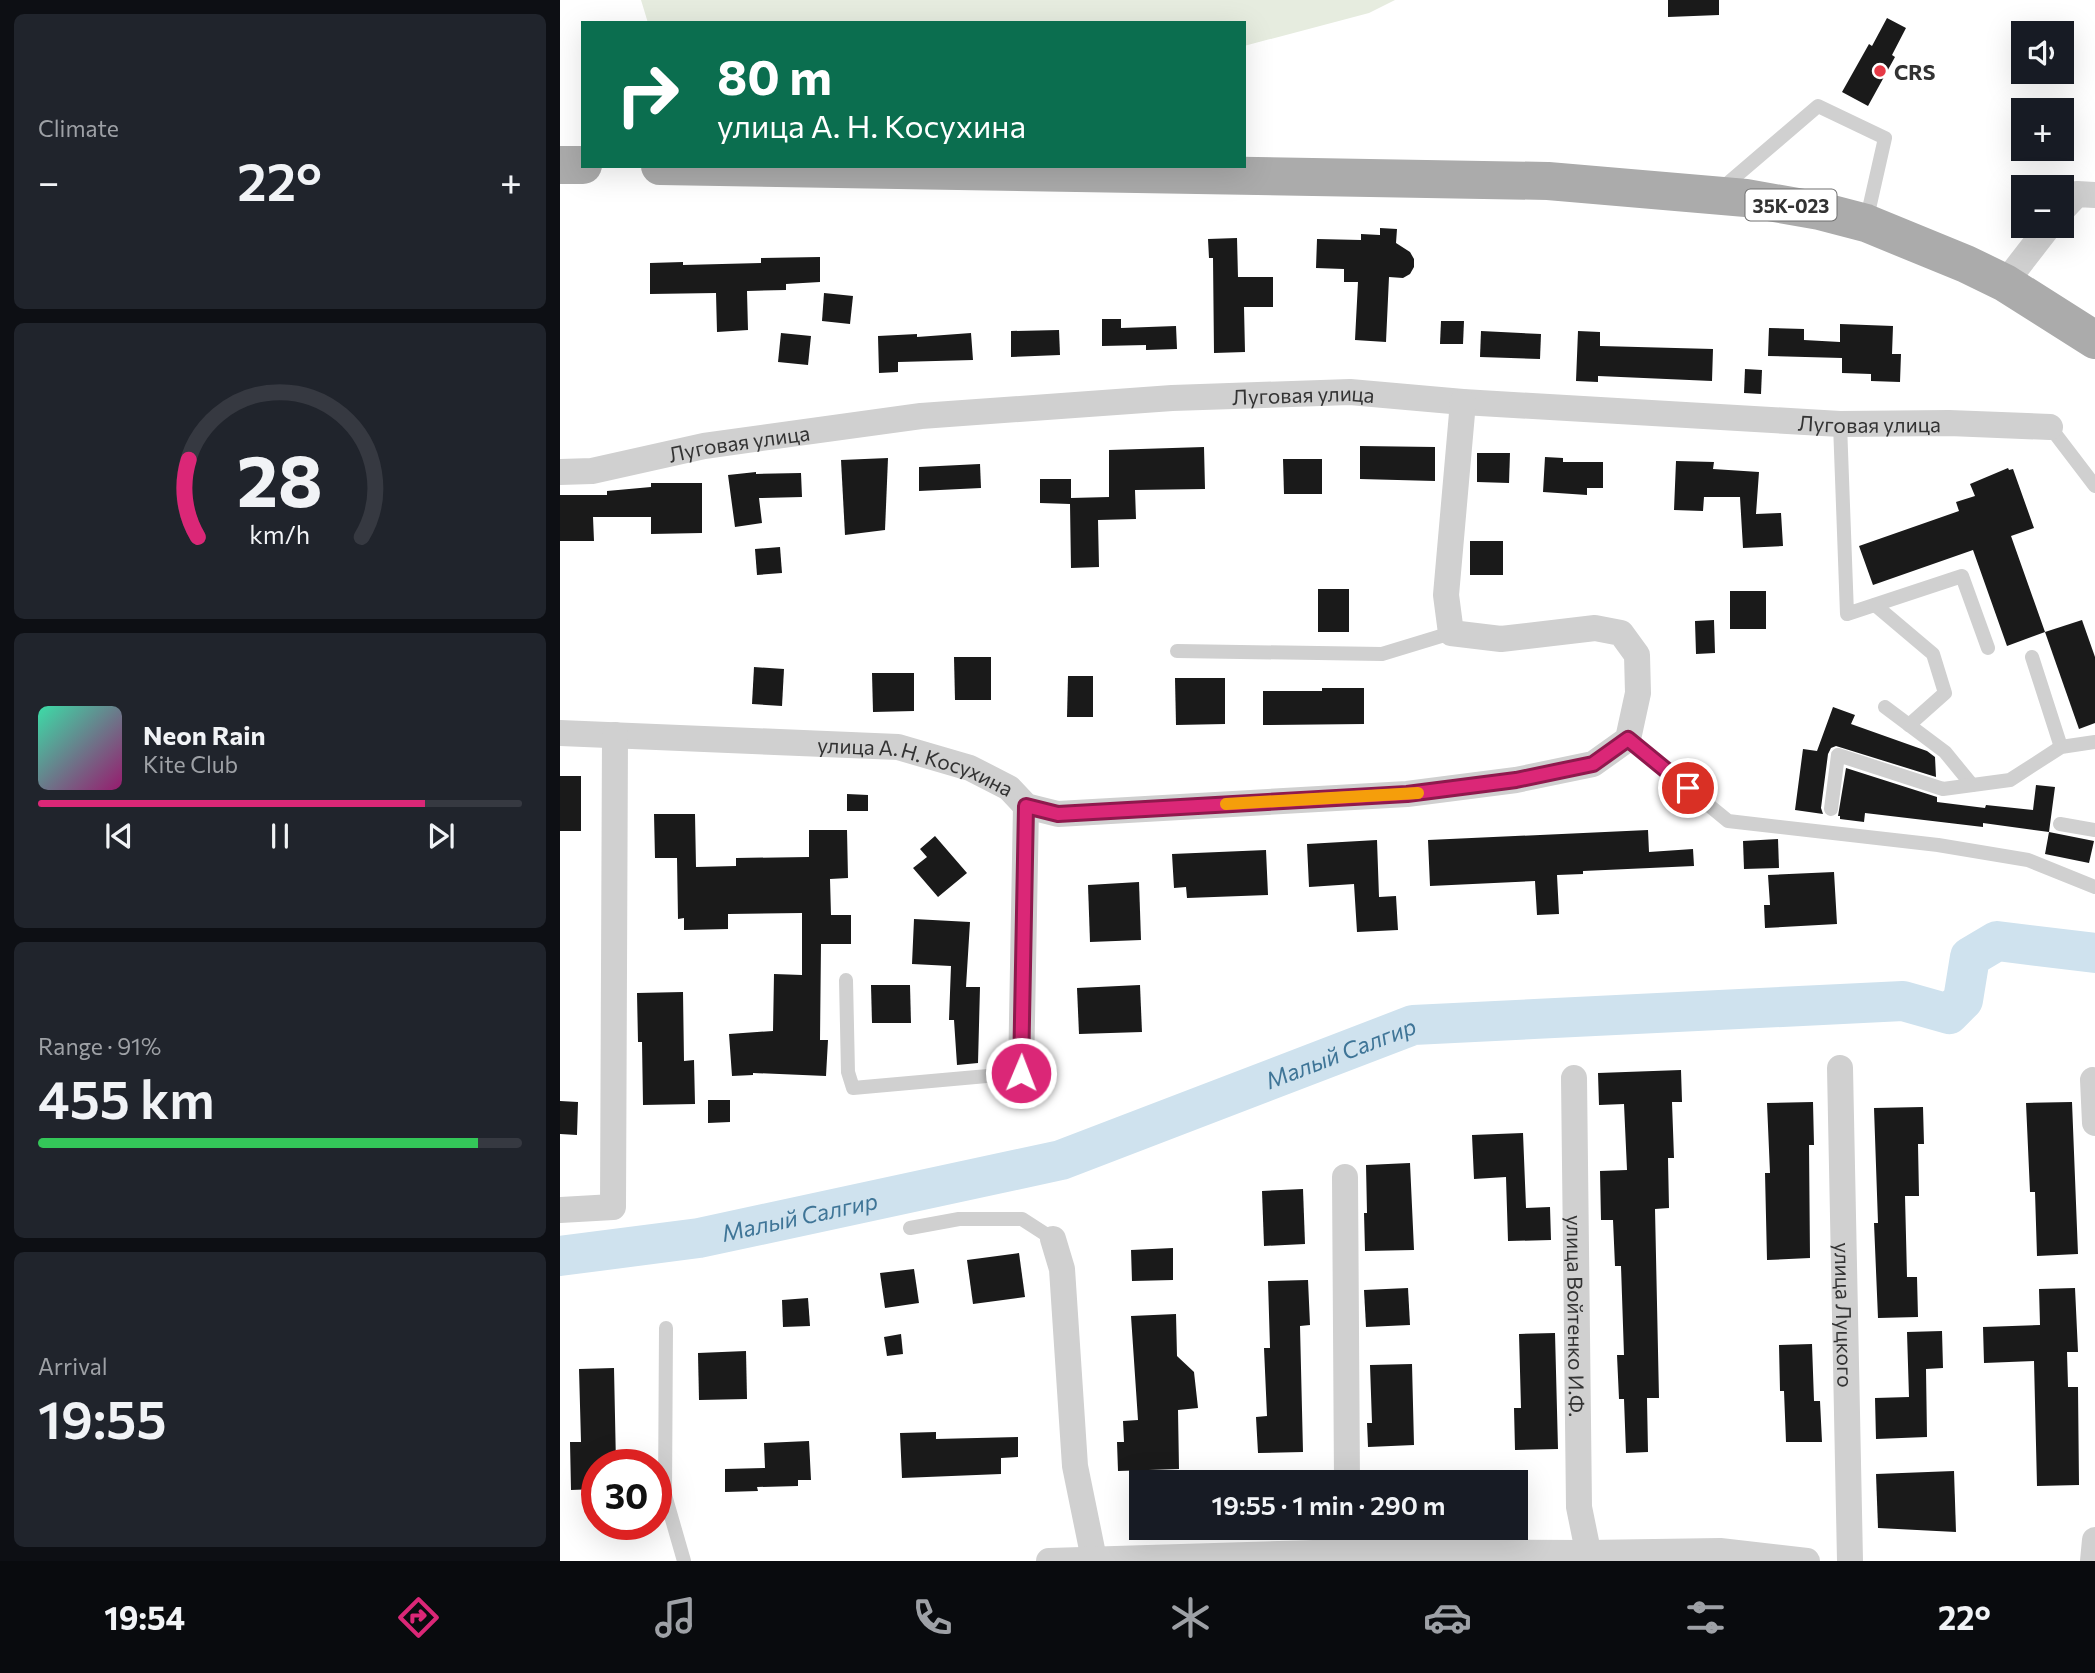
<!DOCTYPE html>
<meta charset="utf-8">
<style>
:root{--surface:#171b24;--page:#20242c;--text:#f1f3f6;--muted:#9ea1a6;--line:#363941;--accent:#db2777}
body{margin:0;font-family:Commissioner,sans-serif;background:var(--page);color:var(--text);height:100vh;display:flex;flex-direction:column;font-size:26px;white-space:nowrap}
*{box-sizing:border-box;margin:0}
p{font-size:23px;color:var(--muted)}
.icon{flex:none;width:38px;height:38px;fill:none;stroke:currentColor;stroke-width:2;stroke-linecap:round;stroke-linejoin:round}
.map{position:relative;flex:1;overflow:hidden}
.sheet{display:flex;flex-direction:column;gap:14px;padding:14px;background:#0d0f14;width:560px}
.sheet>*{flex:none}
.hud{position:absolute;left:21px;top:21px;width:665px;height:147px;border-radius:0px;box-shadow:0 7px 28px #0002;background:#0b6e4f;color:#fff;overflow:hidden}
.fabs{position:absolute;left:1451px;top:21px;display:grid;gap:14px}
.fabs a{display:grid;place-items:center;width:63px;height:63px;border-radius:0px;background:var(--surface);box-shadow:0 7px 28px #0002;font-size:35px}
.speed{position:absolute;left:21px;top:1449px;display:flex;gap:14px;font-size:35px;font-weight:700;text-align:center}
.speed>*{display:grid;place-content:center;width:91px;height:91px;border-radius:50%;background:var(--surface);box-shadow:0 7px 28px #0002;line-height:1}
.speed .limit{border:10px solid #d22;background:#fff;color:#111}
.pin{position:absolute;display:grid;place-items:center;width:60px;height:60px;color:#fff;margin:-30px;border:4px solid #fff;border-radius:50%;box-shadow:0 2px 7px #0007}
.me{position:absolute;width:77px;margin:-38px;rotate:1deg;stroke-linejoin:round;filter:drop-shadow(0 0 5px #0008)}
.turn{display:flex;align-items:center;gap:24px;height:147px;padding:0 21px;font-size:32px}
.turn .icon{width:91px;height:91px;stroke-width:2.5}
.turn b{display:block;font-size:49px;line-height:60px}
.big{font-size:52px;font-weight:600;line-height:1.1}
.sheet .widget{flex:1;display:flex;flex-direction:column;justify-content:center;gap:10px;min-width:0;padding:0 24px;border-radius:10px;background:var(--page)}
.sheet .dial{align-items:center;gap:0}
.dial svg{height:182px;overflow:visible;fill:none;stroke:var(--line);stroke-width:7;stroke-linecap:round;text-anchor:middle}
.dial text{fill:var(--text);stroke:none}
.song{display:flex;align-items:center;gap:21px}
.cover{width:84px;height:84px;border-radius:10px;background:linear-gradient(135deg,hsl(160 70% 55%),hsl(320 70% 35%))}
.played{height:7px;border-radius:4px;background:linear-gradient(90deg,var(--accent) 80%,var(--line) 80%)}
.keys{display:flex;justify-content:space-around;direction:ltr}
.heat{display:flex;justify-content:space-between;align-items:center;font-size:38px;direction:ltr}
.charge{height:10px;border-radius:5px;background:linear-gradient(90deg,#34c759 91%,var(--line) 0)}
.trip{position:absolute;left:569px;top:1470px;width:399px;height:70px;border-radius:0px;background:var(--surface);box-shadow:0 7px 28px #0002;font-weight:600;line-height:70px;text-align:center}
.tabs{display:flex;height:112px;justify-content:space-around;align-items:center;background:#090b0e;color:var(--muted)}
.tabs .icon{width:49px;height:49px}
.tabs .current{color:var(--accent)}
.tabs b{font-size:32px;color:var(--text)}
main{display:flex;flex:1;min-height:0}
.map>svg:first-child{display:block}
.green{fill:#e6ecdf}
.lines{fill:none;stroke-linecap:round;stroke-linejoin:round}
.river{stroke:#cfe2ee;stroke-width:40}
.building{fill:#1a1a1a}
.service{stroke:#d0d0d0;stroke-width:14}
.minor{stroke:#d0d0d0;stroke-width:26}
.primary{stroke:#ababab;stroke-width:38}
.route-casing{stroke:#8e194d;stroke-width:18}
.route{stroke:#db2777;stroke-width:12}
.slow{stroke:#f59e0b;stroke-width:12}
.poi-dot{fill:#e63946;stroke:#fff;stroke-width:2.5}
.labels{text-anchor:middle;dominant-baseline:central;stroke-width:7;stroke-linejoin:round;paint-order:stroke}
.shield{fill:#fff;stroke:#707070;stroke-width:2}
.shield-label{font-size:19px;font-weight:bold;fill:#333}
.poi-label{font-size:21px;font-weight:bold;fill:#333;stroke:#fff;text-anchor:start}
.street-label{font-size:21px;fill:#333;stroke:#fff}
.water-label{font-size:23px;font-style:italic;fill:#3f7597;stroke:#fff}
</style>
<main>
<section class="sheet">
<div class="widget"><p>Climate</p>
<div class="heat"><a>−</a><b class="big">22°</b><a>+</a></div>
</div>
<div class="widget dial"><svg viewBox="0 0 100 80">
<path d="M14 69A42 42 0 1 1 86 69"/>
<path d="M14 69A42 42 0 0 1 10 35" stroke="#db2777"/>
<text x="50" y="56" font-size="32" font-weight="700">28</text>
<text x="50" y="72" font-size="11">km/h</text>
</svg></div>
<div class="widget">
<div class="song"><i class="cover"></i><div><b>Neon Rain</b><p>Kite Club</p></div></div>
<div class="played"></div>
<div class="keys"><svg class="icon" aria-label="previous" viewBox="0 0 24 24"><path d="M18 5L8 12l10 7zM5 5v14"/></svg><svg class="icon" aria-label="pause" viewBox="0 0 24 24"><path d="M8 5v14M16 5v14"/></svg><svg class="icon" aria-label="next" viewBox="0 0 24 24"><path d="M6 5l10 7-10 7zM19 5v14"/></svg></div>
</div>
<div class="widget"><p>Range · 91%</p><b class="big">455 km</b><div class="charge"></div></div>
<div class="widget"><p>Arrival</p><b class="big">19:55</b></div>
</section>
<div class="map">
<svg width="1535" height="1561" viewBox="0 0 1535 1561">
<rect width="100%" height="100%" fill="#fff"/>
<path class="green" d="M 81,0 L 835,0 L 809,13 L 684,46 L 684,23 L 88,23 Z"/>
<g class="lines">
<path class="river" id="s1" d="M 0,1256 L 139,1238 L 501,1160 L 853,1025 L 1343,1001 L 1389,1014 L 1403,1000 L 1410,957 L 1437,941 L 1535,953"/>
</g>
<g class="building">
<path d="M 1108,0 L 1159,0 L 1159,15 L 1108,17 Z"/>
<path d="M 1327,18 L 1346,28 L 1332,55 L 1335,57 L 1308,106 L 1282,92 L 1309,44 L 1312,46 Z"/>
<path d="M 820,228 L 837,229 L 836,243 L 850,252 L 854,259 L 854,267 L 850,274 L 843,278 L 829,277 L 826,342 L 795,340 L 798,282 L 784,282 L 784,269 L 756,268 L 757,239 L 801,240 L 801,234 L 820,235 Z"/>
<path d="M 677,238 L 678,277 L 713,277 L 713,307 L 684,307 L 685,352 L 654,353 L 653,258 L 649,258 L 648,239 Z"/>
<path d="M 260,257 L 260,282 L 226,284 L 226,290 L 187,291 L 188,330 L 157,332 L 156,293 L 90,294 L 90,263 L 123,262 L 123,265 L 201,263 L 201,258 Z"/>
<path d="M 264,293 L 293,296 L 290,324 L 262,321 Z"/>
<path d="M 542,319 L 561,319 L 561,328 L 616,326 L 617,349 L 586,350 L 586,345 L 542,346 Z"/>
<path d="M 881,321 L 904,321 L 903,344 L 880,344 Z"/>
<path d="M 1280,324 L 1333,326 L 1332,354 L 1341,354 L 1340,382 L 1311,381 L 1311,374 L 1282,373 L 1282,358 L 1208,356 L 1209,328 L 1244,329 L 1244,340 L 1280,342 Z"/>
<path d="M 499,330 L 500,355 L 451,357 L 451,331 Z"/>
<path d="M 921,331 L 981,334 L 980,359 L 920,357 Z"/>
<path d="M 1018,331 L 1040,332 L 1040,346 L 1153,349 L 1152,381 L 1038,376 L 1038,382 L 1016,381 Z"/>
<path d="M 221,333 L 251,336 L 248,365 L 218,362 Z"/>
<path d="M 411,333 L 413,360 L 338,362 L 338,372 L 319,373 L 318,336 L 357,334 L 357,337 Z"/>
<path d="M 1185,369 L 1202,370 L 1201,394 L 1184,393 Z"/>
<path d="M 800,446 L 875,447 L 875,481 L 800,479 Z"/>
<path d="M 644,447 L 645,489 L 575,490 L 576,519 L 538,520 L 539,567 L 511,568 L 510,504 L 480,503 L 480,479 L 511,479 L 511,498 L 549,497 L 549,450 Z"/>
<path d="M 917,453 L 950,453 L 949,483 L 917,482 Z"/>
<path d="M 985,457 L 1003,458 L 1003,462 L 1043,462 L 1043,488 L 1027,488 L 1027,495 L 983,492 Z"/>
<path d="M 328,458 L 325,530 L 285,535 L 281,460 Z"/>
<path d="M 723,459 L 762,459 L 762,494 L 724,494 Z"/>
<path d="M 1116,461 L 1154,462 L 1153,469 L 1199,472 L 1196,514 L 1221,513 L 1223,546 L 1183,548 L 1180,497 L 1144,497 L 1143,511 L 1114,510 Z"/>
<path d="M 420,464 L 421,488 L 359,491 L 359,467 Z"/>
<path d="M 1448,468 L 1449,470 L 1453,469 L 1474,528 L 1451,536 L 1485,632 L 1447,646 L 1413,550 L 1313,585 L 1299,546 L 1399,511 L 1396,502 L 1415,496 L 1410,484 Z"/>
<path d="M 196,472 L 196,474 L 241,473 L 242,497 L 199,498 L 202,523 L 175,527 L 168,475 Z"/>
<path d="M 91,483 L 142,483 L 142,533 L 91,534 L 91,517 L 33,517 L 34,541 L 0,541 L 0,495 L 47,495 L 47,491 L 91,487 Z"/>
<rect x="910" y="541" width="33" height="34"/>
<path d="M 220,547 L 222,573 L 197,575 L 195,549 Z"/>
<rect x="758" y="589" width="31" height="43"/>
<rect x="1170" y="591" width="36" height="38"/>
<path d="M 1154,620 L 1155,653 L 1136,654 L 1135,621 Z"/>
<path d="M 1522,620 L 1535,657 L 1535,723 L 1519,729 L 1485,632 Z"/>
<path d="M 394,657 L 431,657 L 431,700 L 395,700 Z"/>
<path d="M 194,667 L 224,669 L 222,706 L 192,704 Z"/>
<path d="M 312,673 L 354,673 L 354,711 L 313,712 Z"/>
<path d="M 508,676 L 533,676 L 533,717 L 507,717 Z"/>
<path d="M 615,678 L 665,678 L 665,724 L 616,725 Z"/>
<path d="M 762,688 L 804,688 L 804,724 L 703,725 L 703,691 L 762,691 Z"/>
<path d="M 1273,707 L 1295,715 L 1291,724 L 1367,751 L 1375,757 L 1376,777 L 1276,746 L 1271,748 L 1268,754 L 1261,808 L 1263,814 L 1235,810 L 1243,749 L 1257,751 Z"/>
<path d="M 1286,768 L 1377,797 L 1377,802 L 1425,808 L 1426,805 L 1473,810 L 1476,785 L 1495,787 L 1489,832 L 1423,823 L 1423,827 L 1305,813 L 1304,822 L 1280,819 L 1280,816 L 1278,816 Z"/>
<rect x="0" y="776" width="21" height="55"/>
<path d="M 287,794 L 308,795 L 308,811 L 287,811 Z"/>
<path d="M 94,814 L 135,814 L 136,867 L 176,866 L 176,858 L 249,857 L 249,830 L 287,830 L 288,878 L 270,879 L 271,915 L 291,915 L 291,944 L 261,944 L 260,1040 L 268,1040 L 266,1076 L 193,1073 L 193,1075 L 172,1076 L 169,1034 L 213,1031 L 214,974 L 242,975 L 242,913 L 168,914 L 168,929 L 124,930 L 124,918 L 118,919 L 117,858 L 95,858 Z"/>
<path d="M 1088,830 L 1089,852 L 1133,849 L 1134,866 L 1023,871 L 1023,874 L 997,875 L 999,914 L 977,915 L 975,881 L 870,886 L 868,840 Z"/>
<path d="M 1489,832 L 1534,841 L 1529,863 L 1485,854 Z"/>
<path d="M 375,836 L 407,873 L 378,897 L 353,868 L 367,857 L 360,849 Z"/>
<path d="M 1218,839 L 1219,868 L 1184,869 L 1183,841 Z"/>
<path d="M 817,840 L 819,897 L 836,896 L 838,930 L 797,932 L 794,884 L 749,887 L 747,844 Z"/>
<path d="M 706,850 L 708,895 L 627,898 L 626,887 L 614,888 L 612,854 Z"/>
<path d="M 1274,872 L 1277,924 L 1205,928 L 1204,905 L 1210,905 L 1208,875 Z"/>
<path d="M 579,882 L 581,940 L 530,942 L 528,885 Z"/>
<path d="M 354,919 L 410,922 L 406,987 L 420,987 L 418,1063 L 397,1065 L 394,1020 L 389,1020 L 391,966 L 352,964 Z"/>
<path d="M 311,985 L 350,985 L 351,1023 L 312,1023 Z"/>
<path d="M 580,985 L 582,1032 L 519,1034 L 517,988 Z"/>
<path d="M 123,992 L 124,1061 L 134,1060 L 135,1104 L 83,1105 L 82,1042 L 78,1042 L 77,993 Z"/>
<path d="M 1121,1070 L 1122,1102 L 1112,1102 L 1114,1158 L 1108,1158 L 1109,1208 L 1095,1209 L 1099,1398 L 1087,1398 L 1088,1452 L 1066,1453 L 1064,1399 L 1059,1399 L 1057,1355 L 1064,1355 L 1061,1266 L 1055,1266 L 1053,1220 L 1041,1220 L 1040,1171 L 1067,1170 L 1064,1104 L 1039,1105 L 1038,1073 Z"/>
<path d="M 148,1100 L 170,1100 L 170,1122 L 148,1123 Z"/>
<path d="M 0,1101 L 18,1102 L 17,1135 L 0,1134 Z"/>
<path d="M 1253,1102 L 1254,1145 L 1249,1145 L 1250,1258 L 1207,1260 L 1205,1173 L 1210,1173 L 1207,1103 Z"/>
<path d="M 1512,1102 L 1518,1254 L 1477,1256 L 1475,1192 L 1470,1192 L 1466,1103 Z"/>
<path d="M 1363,1107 L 1364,1144 L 1358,1144 L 1359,1196 L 1345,1196 L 1347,1277 L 1357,1277 L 1358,1317 L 1318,1318 L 1314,1223 L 1318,1223 L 1314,1108 Z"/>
<path d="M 963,1133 L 966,1208 L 990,1207 L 991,1240 L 948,1241 L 946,1177 L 914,1179 L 912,1135 Z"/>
<path d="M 850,1163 L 854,1250 L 805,1251 L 804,1213 L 807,1213 L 806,1165 Z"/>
<path d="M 743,1189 L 745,1244 L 704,1246 L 702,1191 Z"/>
<path d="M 613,1248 L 613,1280 L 572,1281 L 571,1250 Z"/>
<path d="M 459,1253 L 465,1297 L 413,1304 L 407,1260 Z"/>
<path d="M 354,1269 L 359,1303 L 325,1308 L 320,1273 Z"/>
<path d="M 748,1280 L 750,1325 L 740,1326 L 743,1452 L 698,1453 L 696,1417 L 707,1416 L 704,1348 L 710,1348 L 708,1281 Z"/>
<path d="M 848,1288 L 850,1325 L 806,1327 L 804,1290 Z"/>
<path d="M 1515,1288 L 1518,1352 L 1507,1352 L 1508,1387 L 1518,1387 L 1519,1485 L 1477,1486 L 1474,1361 L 1424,1363 L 1423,1327 L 1480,1325 L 1479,1289 Z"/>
<path d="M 248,1298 L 250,1326 L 223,1327 L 222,1300 Z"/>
<path d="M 616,1314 L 617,1356 L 634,1372 L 638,1408 L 618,1410 L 619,1469 L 558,1471 L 557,1442 L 564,1442 L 563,1421 L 578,1420 L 571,1316 Z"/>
<path d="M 1382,1331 L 1383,1368 L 1366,1369 L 1367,1437 L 1316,1439 L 1315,1398 L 1349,1397 L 1347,1332 Z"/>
<path d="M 995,1333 L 998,1449 L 955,1450 L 954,1408 L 961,1408 L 959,1334 Z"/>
<path d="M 341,1334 L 343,1354 L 327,1356 L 324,1337 Z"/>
<path d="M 1252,1344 L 1254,1401 L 1260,1401 L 1262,1442 L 1226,1442 L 1224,1391 L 1220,1391 L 1219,1345 Z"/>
<path d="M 186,1351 L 187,1399 L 139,1400 L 138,1353 Z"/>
<path d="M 852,1364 L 854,1445 L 808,1447 L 807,1423 L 812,1423 L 810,1365 Z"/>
<path d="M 54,1368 L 56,1465 L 37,1465 L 37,1489 L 11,1490 L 10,1442 L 21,1442 L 19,1369 Z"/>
<path d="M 376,1432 L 376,1439 L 458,1437 L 458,1457 L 441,1458 L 441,1474 L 342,1478 L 340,1433 Z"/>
<path d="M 249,1441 L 251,1480 L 238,1480 L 238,1486 L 197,1487 L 198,1491 L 165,1492 L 165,1469 L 205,1468 L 204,1443 Z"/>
<path d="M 1394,1471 L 1396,1532 L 1318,1528 L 1316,1474 Z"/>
</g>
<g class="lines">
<g class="service">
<path d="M 1161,189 L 1258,106 L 1325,138 L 1306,222"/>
<path d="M 1280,424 L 1287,614 L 1402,576 L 1428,648"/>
<path d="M 1490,427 L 1535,486"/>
<path d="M 1315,605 L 1373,654 L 1385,693 L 1349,725"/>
<path d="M 617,651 L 822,654 L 891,633"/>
<path d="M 1472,657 L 1501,747"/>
<path d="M 1325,707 L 1385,752 L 1412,785"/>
<path d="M 1068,739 L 1168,821 L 1378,845 L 1468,860 L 1535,887"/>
<path d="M 1271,809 L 1278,755 L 1383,789 L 1450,780 L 1501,747 L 1535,742"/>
<path d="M 1500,824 L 1535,830"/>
<path d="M 286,980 L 288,1072 L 293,1088 L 461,1073"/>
<path d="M 350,1228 L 399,1219 L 462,1219 L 493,1239"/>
<path d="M 106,1328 L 105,1495 L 124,1561"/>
</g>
<g class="minor">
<path d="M 1502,210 L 1517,194 L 1535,195"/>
<path d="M 1445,283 L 1489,226"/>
<path id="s2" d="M 0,472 L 32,471 L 144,446 L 361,416 L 612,398 L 790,392 L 903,402 L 1280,424 L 1389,423 L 1490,427"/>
<path id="s3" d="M 0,733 L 338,747 L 410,768 L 449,788 L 466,806 L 498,814 L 847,794 L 956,780 L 1033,764 L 1068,739 L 1078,693 L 1077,655 L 1061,633 L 1035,628 L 941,639 L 891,633 L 886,595 L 903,402"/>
<path id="s4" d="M 1280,1068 L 1290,1561"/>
<path d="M 461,1073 L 466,806"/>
<path id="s5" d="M 1014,1078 L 1019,1507 L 1030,1561"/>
<path d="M 1533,1080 L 1535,1123"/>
<path d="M 785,1177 L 787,1482"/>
<path d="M 0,1210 L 53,1207 L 55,735"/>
<path d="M 493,1239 L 502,1269 L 515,1466 L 534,1559"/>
<path d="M 788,1528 L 788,1552"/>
<path d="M 489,1561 L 788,1552 L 1029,1553 L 1160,1551 L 1247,1561"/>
<path d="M 1533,1561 L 1535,1540"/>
</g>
<g class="primary">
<path d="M 0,165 L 23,165"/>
<path d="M 100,166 L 988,181 L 1186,198 L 1260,211 L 1306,223 L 1406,264 L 1445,283 L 1535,340"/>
</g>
</g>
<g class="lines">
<g class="route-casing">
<path id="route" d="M 461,1073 L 466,806 L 498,814 L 847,794 L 956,780 L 1033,764 L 1068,739 L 1128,788"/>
</g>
<use href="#route" class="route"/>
<path class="slow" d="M 666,804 L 858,793"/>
</g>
<circle class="poi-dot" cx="1320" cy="71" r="7"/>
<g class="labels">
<rect class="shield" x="1185.5" y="189.5" width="91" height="31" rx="5"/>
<g class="shield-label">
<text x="1231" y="205">35К-023</text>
</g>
<g class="poi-label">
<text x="1334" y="71">CRS</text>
</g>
<g class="street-label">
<text stroke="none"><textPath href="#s2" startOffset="749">Луговая улица</textPath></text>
<text stroke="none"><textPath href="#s2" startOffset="1316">Луговая улица</textPath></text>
<text stroke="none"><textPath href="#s2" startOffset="182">Луговая улица</textPath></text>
<text stroke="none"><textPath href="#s3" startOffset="359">улица А. Н. Косухина</textPath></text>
<text stroke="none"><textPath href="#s4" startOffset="247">улица Луцкого</textPath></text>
<text stroke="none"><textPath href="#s5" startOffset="238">улица Войтенко И.Ф.</textPath></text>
</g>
<g class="water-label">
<text stroke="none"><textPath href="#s1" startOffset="810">Малый Салгир</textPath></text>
<text stroke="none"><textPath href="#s1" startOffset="243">Малый Салгир</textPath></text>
</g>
</g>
</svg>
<div class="fabs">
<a><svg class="icon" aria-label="sound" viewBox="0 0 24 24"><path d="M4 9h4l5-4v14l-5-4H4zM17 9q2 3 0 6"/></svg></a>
<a>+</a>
<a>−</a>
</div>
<div class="speed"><div class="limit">30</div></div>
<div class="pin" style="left:1128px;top:788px;background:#d93025"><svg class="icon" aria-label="arrive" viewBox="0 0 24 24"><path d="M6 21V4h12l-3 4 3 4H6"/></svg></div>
<svg class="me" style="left:461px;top:1073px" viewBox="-20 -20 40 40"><circle r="17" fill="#db2777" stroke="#fff" stroke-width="3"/><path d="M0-11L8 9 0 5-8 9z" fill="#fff"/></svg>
<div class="trip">19:55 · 1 min · 290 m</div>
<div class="hud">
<div class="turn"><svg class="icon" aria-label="right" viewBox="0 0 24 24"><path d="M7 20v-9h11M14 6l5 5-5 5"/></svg><div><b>80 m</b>улица А. Н. Косухина</div></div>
</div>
</div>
</main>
<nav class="tabs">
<b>19:54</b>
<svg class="icon current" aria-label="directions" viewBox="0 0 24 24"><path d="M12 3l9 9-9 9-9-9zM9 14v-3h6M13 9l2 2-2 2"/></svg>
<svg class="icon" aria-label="music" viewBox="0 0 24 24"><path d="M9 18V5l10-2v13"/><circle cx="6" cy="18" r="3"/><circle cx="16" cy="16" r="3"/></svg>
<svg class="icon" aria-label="phone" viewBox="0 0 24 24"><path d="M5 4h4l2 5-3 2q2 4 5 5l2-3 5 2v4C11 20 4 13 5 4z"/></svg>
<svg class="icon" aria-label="climate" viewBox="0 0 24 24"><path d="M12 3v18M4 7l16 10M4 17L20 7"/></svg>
<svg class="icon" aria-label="car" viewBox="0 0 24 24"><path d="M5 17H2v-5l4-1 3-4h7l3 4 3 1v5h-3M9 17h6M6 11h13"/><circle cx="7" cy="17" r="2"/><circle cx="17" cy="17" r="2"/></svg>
<svg class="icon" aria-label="filters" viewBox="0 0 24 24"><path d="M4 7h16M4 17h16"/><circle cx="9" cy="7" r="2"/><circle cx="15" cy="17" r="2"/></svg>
<b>22°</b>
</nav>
